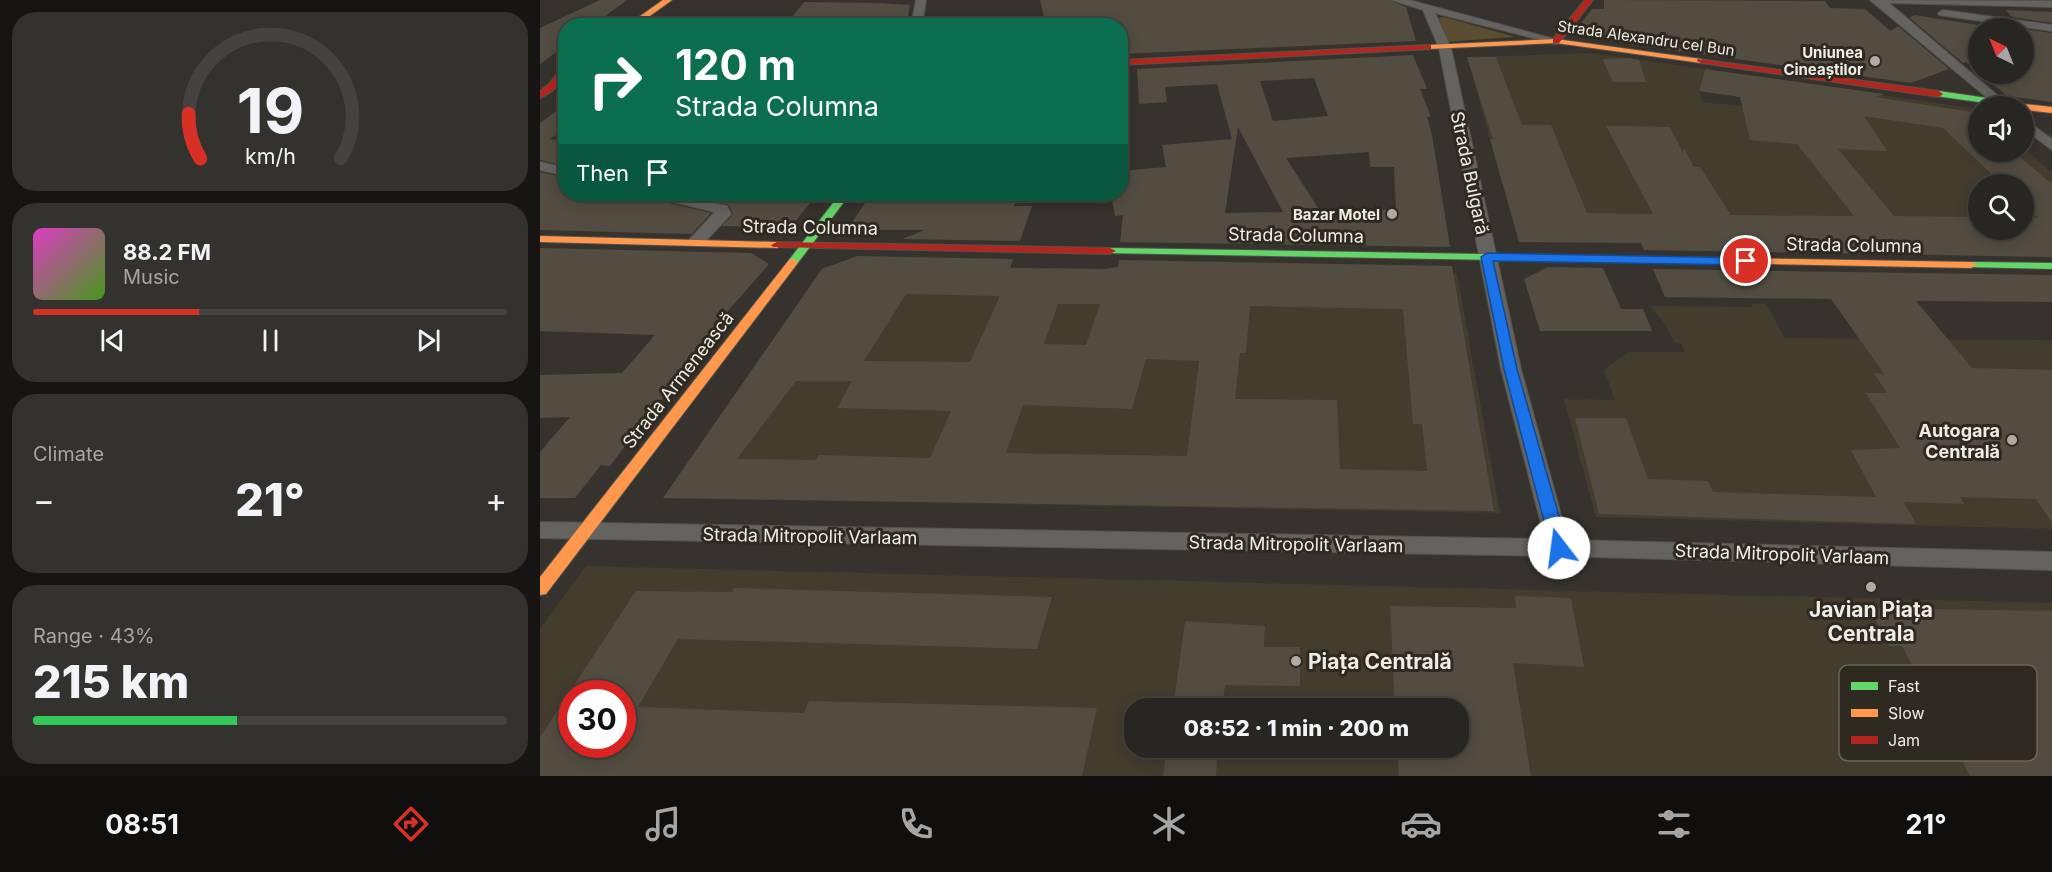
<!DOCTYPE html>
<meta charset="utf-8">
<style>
:root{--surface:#282622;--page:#34322f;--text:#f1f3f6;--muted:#a5a5a5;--line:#444340;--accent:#d93025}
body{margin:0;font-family:Inter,sans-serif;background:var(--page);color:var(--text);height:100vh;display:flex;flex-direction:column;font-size:22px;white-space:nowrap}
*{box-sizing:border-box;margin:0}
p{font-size:20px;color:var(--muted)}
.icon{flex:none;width:33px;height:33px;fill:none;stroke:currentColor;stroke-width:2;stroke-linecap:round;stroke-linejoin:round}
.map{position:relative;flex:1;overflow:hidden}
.panel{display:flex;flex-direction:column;gap:12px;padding:12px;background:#161513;width:540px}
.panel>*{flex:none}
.top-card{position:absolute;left:18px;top:18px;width:570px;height:183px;border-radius:24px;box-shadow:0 3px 15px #0003,0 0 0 2px var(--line);background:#0b6e4f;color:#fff;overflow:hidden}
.needle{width:39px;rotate:317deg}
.fabs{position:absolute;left:1428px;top:18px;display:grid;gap:12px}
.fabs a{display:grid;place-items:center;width:66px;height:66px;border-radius:50%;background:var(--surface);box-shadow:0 3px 15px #0003,0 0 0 2px var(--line);font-size:30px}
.speed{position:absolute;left:18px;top:680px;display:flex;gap:12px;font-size:30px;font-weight:700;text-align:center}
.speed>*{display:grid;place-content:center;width:78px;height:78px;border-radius:50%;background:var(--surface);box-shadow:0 3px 15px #0003,0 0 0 2px var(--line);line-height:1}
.speed .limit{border:9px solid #d22;background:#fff;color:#111}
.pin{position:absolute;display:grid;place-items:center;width:51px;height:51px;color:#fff;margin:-26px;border:3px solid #fff;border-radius:50%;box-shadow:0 2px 6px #0007}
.me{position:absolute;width:66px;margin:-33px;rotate:345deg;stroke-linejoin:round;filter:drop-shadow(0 0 4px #0008)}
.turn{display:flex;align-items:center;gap:21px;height:126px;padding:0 18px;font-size:27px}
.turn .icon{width:78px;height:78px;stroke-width:2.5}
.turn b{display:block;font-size:42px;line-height:51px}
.then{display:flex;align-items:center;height:57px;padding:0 18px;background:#0003;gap:12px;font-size:22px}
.big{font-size:45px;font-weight:800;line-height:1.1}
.panel .tile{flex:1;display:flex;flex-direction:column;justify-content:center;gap:9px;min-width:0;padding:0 21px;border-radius:24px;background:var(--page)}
.panel .dial{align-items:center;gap:0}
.dial svg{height:156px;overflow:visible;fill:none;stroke:var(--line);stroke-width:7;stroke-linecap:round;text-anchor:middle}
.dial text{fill:var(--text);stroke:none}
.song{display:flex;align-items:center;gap:18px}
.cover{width:72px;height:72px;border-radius:9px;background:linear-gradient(135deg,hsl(310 70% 55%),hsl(100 70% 35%))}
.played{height:6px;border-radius:3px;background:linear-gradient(90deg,var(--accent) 35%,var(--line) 35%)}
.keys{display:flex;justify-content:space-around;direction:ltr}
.heat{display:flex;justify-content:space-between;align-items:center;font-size:33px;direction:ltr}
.charge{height:9px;border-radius:4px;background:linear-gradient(90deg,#34c759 43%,var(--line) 0)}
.trip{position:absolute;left:584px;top:698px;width:345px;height:60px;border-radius:24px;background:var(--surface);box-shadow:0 3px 15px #0003,0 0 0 2px var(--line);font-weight:800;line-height:60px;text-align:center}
.menu{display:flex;height:96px;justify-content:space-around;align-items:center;background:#100f0e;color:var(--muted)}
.menu .icon{width:42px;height:42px}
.menu .selected{color:var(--accent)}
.menu b{font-size:27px;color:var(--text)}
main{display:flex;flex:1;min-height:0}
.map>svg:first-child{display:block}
.built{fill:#443c2d;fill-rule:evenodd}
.green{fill:#5a4d31}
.building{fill:#534d41;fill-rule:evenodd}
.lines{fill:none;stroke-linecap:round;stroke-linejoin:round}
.street-casing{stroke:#54524d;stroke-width:2}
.fast-casing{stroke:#54524d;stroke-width:2}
.slow-casing{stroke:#54524d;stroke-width:2}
.jam-casing{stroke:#54524d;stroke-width:2}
.street{fill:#65635f;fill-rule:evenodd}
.fast{fill:#63d668;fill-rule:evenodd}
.slow{fill:#ff974d;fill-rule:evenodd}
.jam{fill:#b3261e;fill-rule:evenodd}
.route{fill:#1a73e8;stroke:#114b97;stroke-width:1.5}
.poi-dot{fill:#aeaba5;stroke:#2f2a21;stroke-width:2}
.labels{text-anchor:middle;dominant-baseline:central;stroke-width:6;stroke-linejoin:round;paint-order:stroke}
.far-street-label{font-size:15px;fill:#efece5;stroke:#2f2a21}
.far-poi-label{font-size:15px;font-weight:bold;fill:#efece5;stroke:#2f2a21;text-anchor:end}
.street-label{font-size:18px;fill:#efece5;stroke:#2f2a21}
.poi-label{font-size:18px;font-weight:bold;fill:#efece5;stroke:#2f2a21;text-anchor:end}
.near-poi-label{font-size:21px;font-weight:bold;fill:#efece5;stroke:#2f2a21}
.key{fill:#2f2a21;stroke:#69645c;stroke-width:1.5}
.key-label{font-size:16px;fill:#efece5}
</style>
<main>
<section class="panel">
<div class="tile dial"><svg viewBox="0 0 100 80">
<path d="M14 69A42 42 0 1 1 86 69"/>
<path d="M14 69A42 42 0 0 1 8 46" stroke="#d93025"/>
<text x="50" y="56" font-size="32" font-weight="700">19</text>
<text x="50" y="72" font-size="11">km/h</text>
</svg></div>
<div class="tile">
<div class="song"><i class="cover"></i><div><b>88.2 FM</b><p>Music</p></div></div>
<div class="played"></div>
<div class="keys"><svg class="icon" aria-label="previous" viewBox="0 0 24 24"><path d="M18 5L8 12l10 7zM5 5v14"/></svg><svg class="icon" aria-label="pause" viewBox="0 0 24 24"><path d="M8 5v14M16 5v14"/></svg><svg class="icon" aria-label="next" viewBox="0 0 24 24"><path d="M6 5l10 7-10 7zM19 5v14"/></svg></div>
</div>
<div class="tile"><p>Climate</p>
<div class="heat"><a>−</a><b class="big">21°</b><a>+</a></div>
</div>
<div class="tile"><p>Range · 43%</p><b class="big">215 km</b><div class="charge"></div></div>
</section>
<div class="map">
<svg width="1512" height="776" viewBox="0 0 1512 776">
<rect width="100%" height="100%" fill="#36332e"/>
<g class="built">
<path d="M 1050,53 L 1165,69 L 1159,91 L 1163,102 L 1266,112 L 1270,85 L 1438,109 L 1438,152 L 1484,152 L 1484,148 L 1512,173 L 1512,247 L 979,242 L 927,57 ZM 1438,184 L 1484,184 L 1484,230 L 1438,230 Z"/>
<path d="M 292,265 L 917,274 L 960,513 L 123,498 L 282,269 Z"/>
<path d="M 1212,304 L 1226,304 L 1245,338 L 1512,340 L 1512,529 L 1056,517 L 1024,399 L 1075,400 L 1064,370 L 1089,352 L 1144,352 L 1142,344 L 1135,343 L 1126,325 L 1110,306 L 1213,307 Z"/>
<path d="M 46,566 L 1512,603 L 1512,776 L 0,776 L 0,629 ZM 32,693 L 82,693 L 82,744 L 32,744 ZM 594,708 L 918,708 L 918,747 L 594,747 Z"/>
</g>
<path class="green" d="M 904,17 L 972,36 L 973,37 L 905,42 L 899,18 Z"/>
<g class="building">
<path d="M 60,0 L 87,0 L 52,26 L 26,26 L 26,45 L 0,64 L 0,28 Z"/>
<path d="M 500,0 L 850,0 L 866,7 L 876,41 L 580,54 L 580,25 L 526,21 L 521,26 L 506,26 Z"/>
<path d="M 1064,0 L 1285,1 L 1290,8 L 1325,9 L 1350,31 L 1358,26 L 1409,69 L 1371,83 L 1086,44 L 1036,30 L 1052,9 L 1064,9 Z"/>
<path d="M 264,2 L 337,3 L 370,5 L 366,26 L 245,26 Z"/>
<path d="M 1466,10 L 1512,12 L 1512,23 L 1472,17 Z"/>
<path d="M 1374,15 L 1444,26 L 1470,28 L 1438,28 L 1438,72 L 1426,62 L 1423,63 L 1370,18 Z"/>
<path d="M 1484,29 L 1512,33 L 1512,102 L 1467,96 L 1440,74 L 1484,74 Z"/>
<path d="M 873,55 L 887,89 L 880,89 L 891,117 L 887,117 L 892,135 L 910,247 L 580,242 L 583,215 L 575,216 L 571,194 L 580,194 L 580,171 L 626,167 L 622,145 L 692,139 L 677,84 L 625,87 L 627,102 L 599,104 L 597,69 ZM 774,78 L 788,116 L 733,121 L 720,81 ZM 698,127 L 743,212 L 685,213 ZM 829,152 L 830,167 L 854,167 L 856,210 L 823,209 L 823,219 L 786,220 L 746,158 Z"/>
<path d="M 927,57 L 956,57 L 982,125 L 1011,125 L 1047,213 L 1113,214 L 1066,126 L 1085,126 L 1130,127 L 1143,153 L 1144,148 L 1154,167 L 1160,167 L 1191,215 L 1314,216 L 1257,144 L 1210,140 L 1200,97 L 1159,91 L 1165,69 L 1344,94 L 1335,97 L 1438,113 L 1438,152 L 1474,152 L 1512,184 L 1512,257 L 1104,250 L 1101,243 L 979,242 L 950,139 L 953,139 ZM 1324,116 L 1403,128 L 1462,184 L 1484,184 L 1484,205 L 1498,218 L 1484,218 L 1484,230 L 1438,230 L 1438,217 L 1354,216 L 1298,149 L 1347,151 Z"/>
<path d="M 1089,58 L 1099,60 L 1106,82 L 1073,82 L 1062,59 Z"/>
<path d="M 26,104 L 26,128 L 10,139 L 26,142 L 26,166 L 0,160 L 0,123 Z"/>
<path d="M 0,172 L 26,178 L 26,195 L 108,194 L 112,199 L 171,213 L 152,234 L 0,230 Z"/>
<path d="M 143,194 L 277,194 L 251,227 L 182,226 L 193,214 L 189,205 Z"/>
<path d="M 331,194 L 478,194 L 474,206 L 492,206 L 480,241 L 362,239 L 385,230 L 307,230 Z"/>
<path d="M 0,248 L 211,253 L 229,264 L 162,341 L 166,341 L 126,391 L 130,391 L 110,412 L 70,466 L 61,465 L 35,498 L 0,498 L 0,452 L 30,417 L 0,418 L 0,375 L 82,373 L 115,335 L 0,331 Z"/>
<path d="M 317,256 L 473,259 L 470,268 L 565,269 L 578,267 L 579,260 L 912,266 L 954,511 L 123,498 L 282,269 ZM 366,294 L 460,296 L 430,362 L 324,361 ZM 518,304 L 560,304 L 546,345 L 504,344 ZM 710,306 L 863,309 L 873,424 L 882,424 L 887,471 L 800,469 L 797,400 L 695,399 L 700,353 L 706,353 ZM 606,359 L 659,361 L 647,456 L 466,453 L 483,405 L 592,409 ZM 256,381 L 312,381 L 297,408 L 411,411 L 390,458 L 279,455 L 276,460 L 197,459 Z"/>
<path d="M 1008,267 L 1063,268 L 1081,309 L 1103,309 L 1112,331 L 1000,331 L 984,279 Z"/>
<path d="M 1113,269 L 1512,275 L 1512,302 L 1376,301 L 1432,368 L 1512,370 L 1512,523 L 1496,499 L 1420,497 L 1424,504 L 1364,502 L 1376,524 L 1059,514 L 1035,418 L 1086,418 L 1108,479 L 1168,481 L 1173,492 L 1336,497 L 1311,450 L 1360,448 L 1326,393 L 1347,393 L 1334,373 L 1344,374 L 1291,299 L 1125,297 Z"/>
<path d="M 194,588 L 512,597 L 497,649 L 138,639 L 98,707 L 264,713 L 269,701 L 557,708 L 542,776 L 0,776 L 0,737 L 96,591 L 192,592 ZM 32,693 L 82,693 L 82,744 L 32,744 Z"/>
<path d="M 975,596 L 1031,598 L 1044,667 L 973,663 L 991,776 L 859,776 L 857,747 L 918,747 L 918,708 L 855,708 L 850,606 L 976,608 Z"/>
<path d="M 1329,608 L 1512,611 L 1512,776 L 1430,776 L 1362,646 L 1349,646 Z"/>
<path d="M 645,621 L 725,626 L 724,647 L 760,647 L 760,686 L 685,685 L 682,708 L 633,708 Z"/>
<path d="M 627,747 L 678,747 L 676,776 L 623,776 Z"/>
</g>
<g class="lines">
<g class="street-casing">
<g id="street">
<path d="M 376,0 L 386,0 L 382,26 L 371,26 Z"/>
<path d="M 852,0 L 869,0 L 1022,41 L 1016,44 L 895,13 L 911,48 L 981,369 L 1028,540 L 1512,552 L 1512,570 L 1019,556 L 0,538 L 0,522 L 1005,539 L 961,369 L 899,48 L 883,10 Z"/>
<path d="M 1330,0 L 1512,1 L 1512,7 L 1349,3 L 1470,106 L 1457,106 Z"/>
<path d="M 1403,10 L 1512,25 L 1512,31 L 1399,15 L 1398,13 Z"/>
<path d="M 1484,119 L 1512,139 L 1512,150 L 1484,129 Z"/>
<path d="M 0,162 L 26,168 L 26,176 L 0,170 Z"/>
<path d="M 110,194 L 135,194 L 187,206 L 191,214 L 161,246 L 149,246 L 147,243 L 149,240 L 175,212 L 113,197 Z"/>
</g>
</g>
<g class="fast-casing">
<g id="fast">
<path d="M 1399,91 L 1482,103 L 1486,106 L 1484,108 L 1484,106 L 1467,106 L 1396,96 L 1395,94 Z"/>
<path d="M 300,194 L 310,194 L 257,264 L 249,264 L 249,260 Z"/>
<path d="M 570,248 L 1070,256 L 1076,259 L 1070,262 L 566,253 L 564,251 Z"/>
<path d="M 1431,262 L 1512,263 L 1512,269 L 1427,267 L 1425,265 Z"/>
</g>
</g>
<g class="slow-casing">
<g id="slow">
<path d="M 123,0 L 132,0 L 96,26 L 86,26 Z"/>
<path d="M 1016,39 L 1161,59 L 1165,61 L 1161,63 L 1016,43 L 888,49 L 884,47 L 888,45 Z"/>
<path d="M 1484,104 L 1512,107 L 1512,113 L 1484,110 L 1484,106 L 1480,106 Z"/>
<path d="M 0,236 L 237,242 L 243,245 L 237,248 L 0,242 Z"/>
<path d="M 1070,256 L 1431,262 L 1437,265 L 1431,268 L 1066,261 L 1066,257 Z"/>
<path d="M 253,259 L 257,260 L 257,264 L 6,594 L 0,595 L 0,577 L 249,260 Z"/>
</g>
</g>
<g class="jam-casing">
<g id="jam">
<path d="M 1045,0 L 1053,0 L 1019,43 L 1013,43 L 1013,39 Z"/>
<path d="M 888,45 L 891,45 L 891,49 L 580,65 L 580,60 Z"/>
<path d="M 1158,59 L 1399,91 L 1403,94 L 1399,97 L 1161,63 L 1157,61 Z"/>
<path d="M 23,67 L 26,67 C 26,81 13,92 0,98 L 0,91 L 8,85 Z"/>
<path d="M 237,242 L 570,248 L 576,251 L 570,254 L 233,247 L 231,245 Z"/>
</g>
</g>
<use href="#street" class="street"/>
<use href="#fast" class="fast"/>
<use href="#slow" class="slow"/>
<use href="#jam" class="jam"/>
</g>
<path class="route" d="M 947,253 L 1206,258 L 1212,261 L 1206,265 L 953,261 L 977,369 L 1028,548 L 1019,553 L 1011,548 L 964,369 L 941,257 Z"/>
<g class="poi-dot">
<circle cx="1335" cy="61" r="6"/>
<circle cx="852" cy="214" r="6"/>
<circle cx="1472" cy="440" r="6"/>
<circle cx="1331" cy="587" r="6"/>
<circle cx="756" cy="661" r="6"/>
</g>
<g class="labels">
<g class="far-street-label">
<text transform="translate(1106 38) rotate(8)">Strada Alexandru cel Bun</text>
</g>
<g class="far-poi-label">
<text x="1323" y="52">Uniunea<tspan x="1323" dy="17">Cineaștilor</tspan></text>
<text x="840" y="214">Bazar Motel</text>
</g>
<g class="street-label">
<text transform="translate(930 173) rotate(78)">Strada Bulgară</text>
<text transform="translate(270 227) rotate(1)">Strada Columna</text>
<text transform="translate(756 235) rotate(1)">Strada Columna</text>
<text transform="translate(1314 245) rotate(1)">Strada Columna</text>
<text transform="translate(138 380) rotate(-52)">Strada Armenească</text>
<text transform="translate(270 536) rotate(1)">Strada Mitropolit Varlaam</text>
<text transform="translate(756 544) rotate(1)">Strada Mitropolit Varlaam</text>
<text transform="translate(1242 554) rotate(2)">Strada Mitropolit Varlaam</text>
</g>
<g class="poi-label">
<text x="1460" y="430">Autogara<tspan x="1460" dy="21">Centrală</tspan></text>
</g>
<g class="near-poi-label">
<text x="1331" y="609">Javian Piața<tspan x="1331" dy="24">Centrala</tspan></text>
<text x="768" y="661" text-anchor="start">Piața Centrală</text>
</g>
</g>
<rect x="1299" y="665" width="198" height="96" rx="9" class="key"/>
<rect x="1311" y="682" width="27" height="8" fill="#63d668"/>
<rect x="1311" y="709" width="27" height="8" fill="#ff974d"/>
<rect x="1311" y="736" width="27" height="8" fill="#b3261e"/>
<g class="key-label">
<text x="1348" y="692">Fast</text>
<text x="1348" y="719">Slow</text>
<text x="1348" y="746">Jam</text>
</g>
</svg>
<div class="fabs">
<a><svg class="needle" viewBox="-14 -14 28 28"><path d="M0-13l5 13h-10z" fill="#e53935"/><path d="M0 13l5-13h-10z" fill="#a5a5a5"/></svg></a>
<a><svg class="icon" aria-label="sound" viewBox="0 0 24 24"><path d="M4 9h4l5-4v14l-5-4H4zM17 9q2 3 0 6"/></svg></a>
<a><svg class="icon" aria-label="search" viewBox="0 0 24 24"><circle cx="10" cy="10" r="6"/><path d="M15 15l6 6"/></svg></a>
</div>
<div class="speed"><div class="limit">30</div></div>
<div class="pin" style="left:1206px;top:261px;background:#d93025"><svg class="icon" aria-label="arrive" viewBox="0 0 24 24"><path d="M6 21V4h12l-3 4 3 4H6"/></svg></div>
<svg class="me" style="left:1019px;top:548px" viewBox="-20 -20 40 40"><circle r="19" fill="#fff"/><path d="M0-13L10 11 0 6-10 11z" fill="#1a73e8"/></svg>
<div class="trip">08:52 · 1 min · 200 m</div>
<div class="top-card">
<div class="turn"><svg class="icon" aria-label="right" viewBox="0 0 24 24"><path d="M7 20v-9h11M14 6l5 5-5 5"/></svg><div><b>120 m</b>Strada Columna</div></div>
<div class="then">Then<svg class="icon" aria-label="arrive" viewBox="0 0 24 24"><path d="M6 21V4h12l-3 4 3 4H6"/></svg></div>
</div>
</div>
</main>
<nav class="menu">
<b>08:51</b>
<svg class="icon selected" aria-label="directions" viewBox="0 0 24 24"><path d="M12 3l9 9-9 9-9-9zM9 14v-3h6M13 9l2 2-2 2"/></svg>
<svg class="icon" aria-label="music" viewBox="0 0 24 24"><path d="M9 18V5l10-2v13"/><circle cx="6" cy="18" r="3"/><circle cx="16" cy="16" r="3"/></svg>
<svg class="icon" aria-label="phone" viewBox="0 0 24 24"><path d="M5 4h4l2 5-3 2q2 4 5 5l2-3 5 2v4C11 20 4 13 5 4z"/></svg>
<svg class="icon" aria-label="climate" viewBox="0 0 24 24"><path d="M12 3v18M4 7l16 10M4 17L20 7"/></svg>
<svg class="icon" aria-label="car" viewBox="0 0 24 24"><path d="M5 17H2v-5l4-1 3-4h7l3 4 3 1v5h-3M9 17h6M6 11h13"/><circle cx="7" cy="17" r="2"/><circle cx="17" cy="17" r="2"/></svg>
<svg class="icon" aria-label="filters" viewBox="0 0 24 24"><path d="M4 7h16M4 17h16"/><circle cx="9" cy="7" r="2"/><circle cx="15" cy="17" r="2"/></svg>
<b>21°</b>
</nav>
